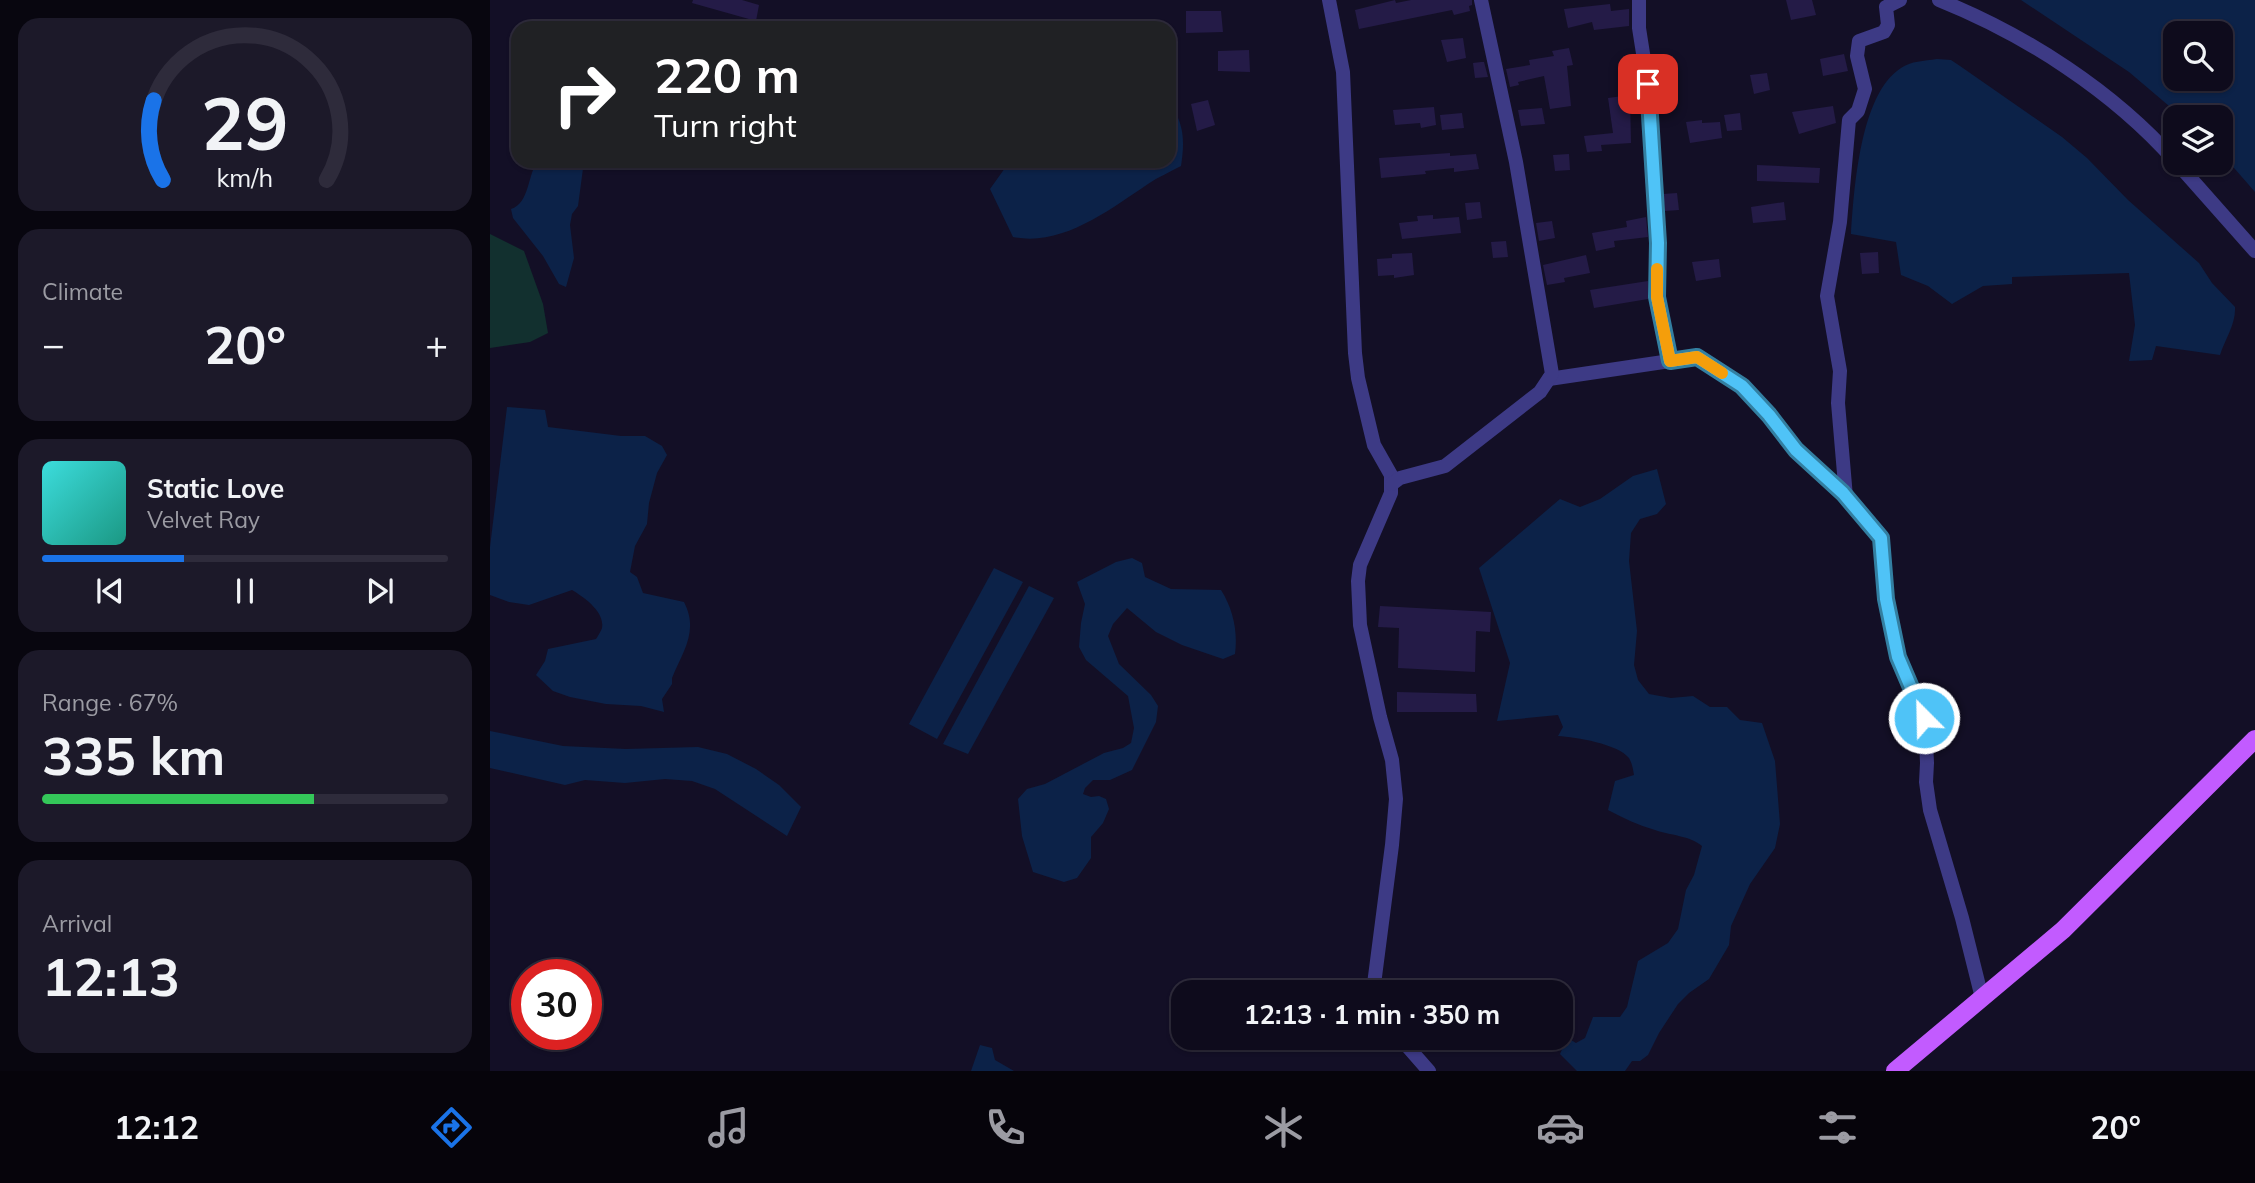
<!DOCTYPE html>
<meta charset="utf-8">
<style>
:root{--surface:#0e0b1c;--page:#1c1929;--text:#f1f3f6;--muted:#9b9ba3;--line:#2e2b3b;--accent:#1a73e8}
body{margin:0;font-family:Mulish,sans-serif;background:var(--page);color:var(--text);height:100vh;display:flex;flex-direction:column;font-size:26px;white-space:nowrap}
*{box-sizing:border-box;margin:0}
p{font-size:23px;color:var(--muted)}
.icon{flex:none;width:38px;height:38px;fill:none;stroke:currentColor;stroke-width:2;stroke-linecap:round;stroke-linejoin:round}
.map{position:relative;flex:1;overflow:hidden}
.drawer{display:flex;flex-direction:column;gap:18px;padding:18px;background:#08060f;width:490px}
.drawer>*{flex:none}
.hud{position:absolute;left:21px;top:21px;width:665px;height:147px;border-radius:21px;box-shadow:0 2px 5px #0004,0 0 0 2px var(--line);background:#202124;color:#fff;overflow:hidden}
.controls{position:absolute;left:1673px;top:21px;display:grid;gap:14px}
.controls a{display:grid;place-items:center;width:70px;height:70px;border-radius:14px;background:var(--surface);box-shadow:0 2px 5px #0004,0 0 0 2px var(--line);font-size:35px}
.speed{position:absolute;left:21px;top:959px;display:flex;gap:14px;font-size:35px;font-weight:700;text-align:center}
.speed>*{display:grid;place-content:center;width:91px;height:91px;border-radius:50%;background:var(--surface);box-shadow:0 2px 5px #0004,0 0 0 2px var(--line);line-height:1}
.speed .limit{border:10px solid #d22;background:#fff;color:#111}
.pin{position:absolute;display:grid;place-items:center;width:60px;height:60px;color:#fff;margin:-30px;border-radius:14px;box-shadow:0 4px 10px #0006}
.me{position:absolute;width:77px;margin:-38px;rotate:337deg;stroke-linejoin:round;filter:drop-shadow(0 0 5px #0008)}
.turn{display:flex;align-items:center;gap:24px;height:147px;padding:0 28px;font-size:32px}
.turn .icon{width:91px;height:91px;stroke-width:2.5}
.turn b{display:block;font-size:49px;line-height:60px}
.big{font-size:52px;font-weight:700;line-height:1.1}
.drawer .widget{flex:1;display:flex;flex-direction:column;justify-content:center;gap:10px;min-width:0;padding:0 24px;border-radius:21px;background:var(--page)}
.drawer .dial{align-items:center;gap:0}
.dial svg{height:182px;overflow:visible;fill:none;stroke:var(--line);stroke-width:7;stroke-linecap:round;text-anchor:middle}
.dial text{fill:var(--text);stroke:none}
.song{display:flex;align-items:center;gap:21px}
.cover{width:84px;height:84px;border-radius:10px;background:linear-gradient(135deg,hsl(180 70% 55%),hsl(170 70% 35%))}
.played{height:7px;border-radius:4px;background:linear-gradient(90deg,var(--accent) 35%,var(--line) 35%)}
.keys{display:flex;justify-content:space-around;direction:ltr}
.heat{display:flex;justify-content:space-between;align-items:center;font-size:38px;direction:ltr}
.charge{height:10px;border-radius:5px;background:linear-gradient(90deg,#34c759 67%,var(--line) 0)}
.trip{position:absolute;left:681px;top:980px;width:402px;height:70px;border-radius:21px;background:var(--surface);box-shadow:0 2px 5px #0004,0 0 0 2px var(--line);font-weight:700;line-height:70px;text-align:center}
.tabs{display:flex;height:112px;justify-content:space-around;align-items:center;background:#06040b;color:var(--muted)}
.tabs .icon{width:49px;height:49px}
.tabs .current{color:var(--accent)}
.tabs b{font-size:32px;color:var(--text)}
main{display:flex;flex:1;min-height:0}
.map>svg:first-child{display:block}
.green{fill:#12302f}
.water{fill:#0c2248;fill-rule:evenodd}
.building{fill:#241b47}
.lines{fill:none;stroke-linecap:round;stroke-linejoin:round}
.minor{stroke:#3d3a85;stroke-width:14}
.primary{stroke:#c25bff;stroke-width:18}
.route-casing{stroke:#337fa1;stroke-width:18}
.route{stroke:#4fc3f7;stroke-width:12}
.slow{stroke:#f59e0b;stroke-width:12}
</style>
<main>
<section class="drawer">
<div class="widget dial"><svg viewBox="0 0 100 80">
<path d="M14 69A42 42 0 1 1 86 69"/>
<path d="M14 69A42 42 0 0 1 10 34" stroke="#1a73e8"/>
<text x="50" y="56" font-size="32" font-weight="700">29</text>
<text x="50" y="72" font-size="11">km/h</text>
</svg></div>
<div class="widget"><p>Climate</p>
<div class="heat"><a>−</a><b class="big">20°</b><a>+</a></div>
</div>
<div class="widget">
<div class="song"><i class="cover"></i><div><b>Static Love</b><p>Velvet Ray</p></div></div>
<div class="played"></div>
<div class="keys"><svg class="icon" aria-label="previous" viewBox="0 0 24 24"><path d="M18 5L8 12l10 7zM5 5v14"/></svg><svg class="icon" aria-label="pause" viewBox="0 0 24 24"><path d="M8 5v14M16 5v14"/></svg><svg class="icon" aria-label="next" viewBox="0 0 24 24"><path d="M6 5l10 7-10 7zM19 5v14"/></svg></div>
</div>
<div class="widget"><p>Range · 67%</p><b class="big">335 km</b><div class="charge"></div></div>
<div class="widget"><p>Arrival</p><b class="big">12:13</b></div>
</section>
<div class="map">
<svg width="1765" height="1071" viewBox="0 0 1765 1071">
<rect width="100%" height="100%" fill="#130f26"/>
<path class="green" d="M 0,234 L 34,251 L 53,304 L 58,333 L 40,342 L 0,348 Z"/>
<g class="water">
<path d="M 1531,0 L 1765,0 L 1765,192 L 1731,153 L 1731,117 L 1692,117 L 1639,72 ZM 1685,33 L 1731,33 L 1731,79 L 1685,79 Z"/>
<path d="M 1447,59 L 1461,60 L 1470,66 L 1572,137 L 1597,158 L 1638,200 L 1709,263 L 1722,283 L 1745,307 C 1746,324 1735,339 1730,355 L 1666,346 L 1662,360 L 1639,361 L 1645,325 L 1639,273 L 1522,277 L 1522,284 L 1493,286 L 1462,304 L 1438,286 L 1411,275 L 1406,242 L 1361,234 C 1364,189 1370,94 1411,68 C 1421,61 1434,61 1447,59 Z"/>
<path d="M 679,102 C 694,123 695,140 691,166 C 680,172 668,177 658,184 C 619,210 572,247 523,237 L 500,189 L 520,161 L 679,161 Z"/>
<path d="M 48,161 L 94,161 L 88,206 L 82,214 L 80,225 L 84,258 L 76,287 L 69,284 L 53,256 L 23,218 L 21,209 C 40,203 37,175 48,161 Z"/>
<path d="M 17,407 L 55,410 L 58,427 L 131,436 L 155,436 L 172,446 L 177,455 L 167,473 L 159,503 L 157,524 L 145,546 L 140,572 L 147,577 L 153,593 L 194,602 C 209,631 193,651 182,678 L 182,684 L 172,699 L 174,712 L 151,706 L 116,704 L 80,697 L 63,691 L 46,675 L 55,661 L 58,649 L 106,639 C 107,638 112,629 112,628 C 115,612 94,597 82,590 L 39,605 L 19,602 L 0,595 L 0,547 Z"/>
<path d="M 1167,469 L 1176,504 L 1167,514 L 1150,519 L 1141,533 L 1139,561 L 1147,631 L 1144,665 L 1148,680 L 1159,694 L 1181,698 L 1203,696 L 1220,707 L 1237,707 L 1250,720 L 1272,723 L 1285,761 L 1290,824 L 1285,848 L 1260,884 L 1241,926 L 1239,945 L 1219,979 L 1199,993 L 1188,1004 L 1169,1033 L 1158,1055 L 1150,1061 L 1142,1061 L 1135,1071 L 1087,1071 L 1070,1054 L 1074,1045 L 1081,1040 L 1086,1043 L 1095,1038 L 1103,1017 L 1130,1017 L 1137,1007 L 1148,961 L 1178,943 L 1188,929 L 1196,890 L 1204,875 L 1212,846 C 1201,836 1179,835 1165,830 C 1148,825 1133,818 1118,810 L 1125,781 L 1144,775 C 1143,769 1142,763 1139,758 C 1128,744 1086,737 1068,736 L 1073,727 L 1068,715 L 1007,721 L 1020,663 L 989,568 L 1070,499 L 1090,507 L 1110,499 L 1143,476 Z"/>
<path d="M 642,558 L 652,563 L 655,577 L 681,589 L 731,590 C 743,609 748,631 745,654 L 733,659 L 692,645 L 666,632 L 637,608 L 623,624 L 618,636 L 629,664 L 661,695 L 668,706 L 666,722 L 642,770 L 620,780 L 603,780 L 595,788 L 593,794 L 601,797 L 609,796 L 616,799 L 619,809 L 613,823 L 601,837 L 601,858 L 587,878 L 574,882 L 543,872 L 532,836 L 528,799 L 537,789 L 555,784 L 614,753 L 633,748 L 641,743 L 644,728 L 638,696 L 596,660 L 589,647 L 591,623 L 595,604 L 587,582 L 626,562 Z"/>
<path d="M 504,568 L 533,582 L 447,739 L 419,724 Z"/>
<path d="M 539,586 L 564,598 L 478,754 L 453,744 Z"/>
<path d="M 0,731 L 73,746 L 136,749 L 208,747 L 237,754 L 266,769 L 289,785 L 311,807 L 297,836 L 225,789 L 202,781 L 175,779 L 135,783 L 95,780 L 75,785 L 0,768 Z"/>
<path d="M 490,1045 L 502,1048 L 505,1060 L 524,1071 L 481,1071 Z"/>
</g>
<g class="building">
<path d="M 203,0 L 252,0 L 269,5 L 266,21 L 202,3 Z"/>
<path d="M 905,0 L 906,3 L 921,0 L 982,0 L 982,5 L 979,6 L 980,11 L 964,15 L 962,10 L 869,29 L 865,10 Z"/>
<path d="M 1296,0 L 1322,0 L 1326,15 L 1301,20 Z"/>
<path d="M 1120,4 L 1121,11 L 1139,9 L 1139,26 L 1104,30 L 1102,22 L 1078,28 L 1074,9 Z"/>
<path d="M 696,11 L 731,11 L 733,32 L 696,33 Z"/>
<path d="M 973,38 L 976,58 L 957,62 L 951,40 Z"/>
<path d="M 1079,48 L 1083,65 L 1077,66 L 1081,106 L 1060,109 L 1054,76 L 1028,82 L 1029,85 L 1020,87 L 1016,69 L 1040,65 L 1039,60 L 1064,56 L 1062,51 Z"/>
<path d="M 759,50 L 760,72 L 728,71 L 728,51 Z"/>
<path d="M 1354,54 L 1358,71 L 1333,76 L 1330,59 Z"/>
<path d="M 991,62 L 994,62 L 998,77 L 985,78 L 983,63 Z"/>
<path d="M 1277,73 L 1280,90 L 1264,94 L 1260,75 Z"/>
<path d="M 1140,95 L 1141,143 L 1111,145 L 1112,151 L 1097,152 L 1094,136 L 1123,133 L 1118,98 Z"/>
<path d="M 718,100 L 725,125 L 707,131 L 701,104 Z"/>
<path d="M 1343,106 L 1346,123 L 1309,134 L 1302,112 Z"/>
<path d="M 944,107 L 946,125 L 931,128 L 930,123 L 905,125 L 903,110 Z"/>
<path d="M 1052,108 L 1055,124 L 1031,126 L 1028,110 Z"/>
<path d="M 972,113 L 974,128 L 952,130 L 950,115 Z"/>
<path d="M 1250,113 L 1252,130 L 1237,131 L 1234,115 Z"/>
<path d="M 1212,120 L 1212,123 L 1230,122 L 1232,138 L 1200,143 L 1196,122 Z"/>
<path d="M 960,153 L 960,156 L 986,154 L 989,169 L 964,172 L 964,168 L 935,171 L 936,174 L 891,178 L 889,158 Z"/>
<path d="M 1079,154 L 1080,170 L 1065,171 L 1063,155 Z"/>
<path d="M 1267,165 L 1330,168 L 1329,183 L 1267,181 Z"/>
<path d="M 1187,193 L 1189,210 L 1175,211 L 1173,194 Z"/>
<path d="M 990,202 L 992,218 L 977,220 L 975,203 Z"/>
<path d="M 1294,202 L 1296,220 L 1263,223 L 1261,207 Z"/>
<path d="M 943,215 L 943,219 L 969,217 L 971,233 L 912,239 L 909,223 L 928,221 L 927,216 Z"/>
<path d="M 1156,217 L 1158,237 L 1124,241 L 1125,247 L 1106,251 L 1102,233 L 1137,227 L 1136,221 Z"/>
<path d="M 1062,221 L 1065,238 L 1049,241 L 1046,223 Z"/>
<path d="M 1016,241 L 1018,257 L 1003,258 L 1001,242 Z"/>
<path d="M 1388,252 L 1389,273 L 1372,274 L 1370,253 Z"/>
<path d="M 922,253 L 924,275 L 904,278 L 904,275 L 888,276 L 887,259 L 902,258 L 902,254 Z"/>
<path d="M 1096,255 L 1100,273 L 1074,278 L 1075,282 L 1057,285 L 1053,265 Z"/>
<path d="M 1229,259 L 1231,277 L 1206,281 L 1202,262 Z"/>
<path d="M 1158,281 L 1158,299 L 1104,308 L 1100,290 Z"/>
<path d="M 890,606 L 1001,612 L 1000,632 L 986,631 L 985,672 L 908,668 L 909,628 L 888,627 Z"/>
<path d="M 907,692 L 986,694 L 987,712 L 907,712 Z"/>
</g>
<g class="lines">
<g class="minor">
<path d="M 839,0 L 853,72 L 865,353 L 868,378 L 884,445 L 901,475 L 901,493 L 870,565 L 868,581 L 870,625 L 890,717 L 902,760 L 906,799 L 902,845 L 883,992"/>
<path d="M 1149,0 L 1149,28 L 1160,98 L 1162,173 L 1168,243 L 1167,297 L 1180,361"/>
<path d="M 1449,0 C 1536,35 1623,91 1685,161"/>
<path d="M 1687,163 L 1765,251"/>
<path d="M 1059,379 L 1207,357 L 1252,386 L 1279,415 L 1306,450 L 1353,493 L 1391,538 L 1396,599 L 1408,657 L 1435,718 L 1437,763 L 1436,782 L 1440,810 L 1472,918 L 1492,998"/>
<path d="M 902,484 L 910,478 L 955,466 L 1050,392 L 1062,374 L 1026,162 L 991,0"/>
<path d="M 1356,497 L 1348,403 L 1350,371 L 1337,296 L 1350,222 L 1359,120 L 1368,111 L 1375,89 L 1367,56 L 1369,41 L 1394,32 L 1398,25 L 1396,7 L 1410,0"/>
<path d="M 910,1038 L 939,1071"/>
</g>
<path class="primary" d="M 1405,1071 L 1573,930 L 1765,739"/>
</g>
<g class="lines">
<g class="route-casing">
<path id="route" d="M 1158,84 L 1168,243 L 1167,297 L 1180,361 L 1207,357 L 1252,386 L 1279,415 L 1306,450 L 1353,493 L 1391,538 L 1396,599 L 1408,657 L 1434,718"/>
</g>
<use href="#route" class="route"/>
<path class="slow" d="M 1167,269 L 1167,297 L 1180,361 L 1207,357 L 1232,373"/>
</g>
</svg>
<div class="controls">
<a><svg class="icon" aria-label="search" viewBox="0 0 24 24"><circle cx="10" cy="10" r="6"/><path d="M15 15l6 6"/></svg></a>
<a><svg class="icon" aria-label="layers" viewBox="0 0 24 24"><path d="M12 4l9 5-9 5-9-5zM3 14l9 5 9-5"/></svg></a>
</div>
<div class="speed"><div class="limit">30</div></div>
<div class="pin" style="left:1158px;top:84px;background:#d93025"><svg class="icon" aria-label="arrive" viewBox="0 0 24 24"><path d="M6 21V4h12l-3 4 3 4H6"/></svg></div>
<svg class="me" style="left:1434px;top:718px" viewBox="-20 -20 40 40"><circle r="17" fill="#4fc3f7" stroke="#fff" stroke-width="3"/><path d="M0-11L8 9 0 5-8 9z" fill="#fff"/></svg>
<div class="trip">12:13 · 1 min · 350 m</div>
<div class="hud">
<div class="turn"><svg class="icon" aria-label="right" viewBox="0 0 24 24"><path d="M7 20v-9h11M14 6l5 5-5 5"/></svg><div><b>220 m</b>Turn right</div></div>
</div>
</div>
</main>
<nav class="tabs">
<b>12:12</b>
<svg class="icon current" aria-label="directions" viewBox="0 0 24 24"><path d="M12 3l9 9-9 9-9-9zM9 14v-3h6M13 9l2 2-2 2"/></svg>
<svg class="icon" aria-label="music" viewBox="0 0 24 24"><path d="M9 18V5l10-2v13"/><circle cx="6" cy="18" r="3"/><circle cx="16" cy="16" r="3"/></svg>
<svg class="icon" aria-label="phone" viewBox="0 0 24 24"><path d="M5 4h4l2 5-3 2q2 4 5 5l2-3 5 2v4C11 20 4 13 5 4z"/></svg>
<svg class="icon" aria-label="climate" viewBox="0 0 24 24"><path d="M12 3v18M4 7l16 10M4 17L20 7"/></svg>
<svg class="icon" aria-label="car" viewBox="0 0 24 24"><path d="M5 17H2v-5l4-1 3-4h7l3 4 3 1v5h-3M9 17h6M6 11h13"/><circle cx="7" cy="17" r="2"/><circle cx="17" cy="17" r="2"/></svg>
<svg class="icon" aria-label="filters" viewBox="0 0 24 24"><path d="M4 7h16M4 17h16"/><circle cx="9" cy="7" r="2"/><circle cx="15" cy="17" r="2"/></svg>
<b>20°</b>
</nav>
